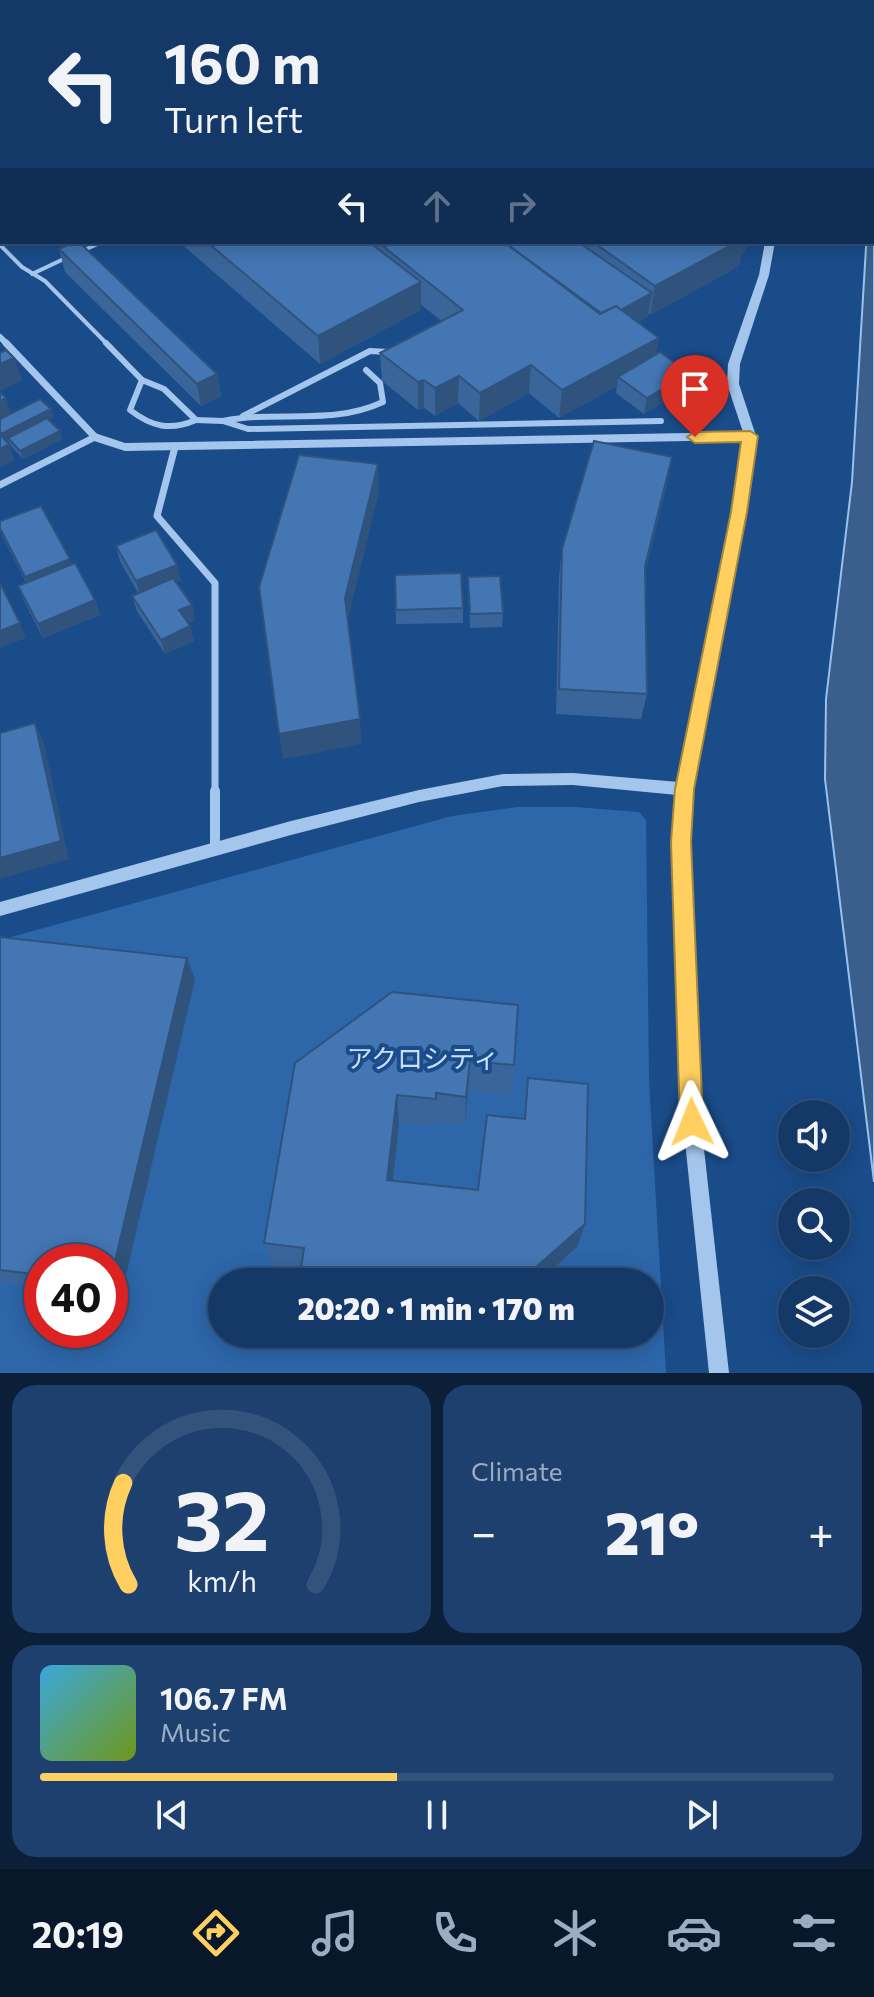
<!DOCTYPE html>
<meta charset="utf-8">
<style>
:root{--surface:#143968;--page:#1d406e;--text:#f1f3f6;--muted:#9dacc0;--line:#33537c;--accent:#ffd060}
body{margin:0;font-family:Commissioner,"Noto Sans JP",sans-serif;background:var(--page);color:var(--text);height:100vh;display:flex;flex-direction:column;font-size:30px;white-space:nowrap}
*{box-sizing:border-box;margin:0}
p{font-size:26px;color:var(--muted)}
.icon{flex:none;width:44px;height:44px;fill:none;stroke:currentColor;stroke-width:2;stroke-linecap:round;stroke-linejoin:round}
.map{position:relative;height:1373px;overflow:hidden}
.panel{display:flex;flex-direction:column;gap:12px;padding:12px;background:#0b1f39;flex:1}
.panel>*{flex:none}
.guide{position:absolute;left:0px;top:0px;width:874px;height:244px;box-shadow:0 4px 20px #0003,0 0 0 2px var(--line);background:#143968;color:var(--text);overflow:hidden}
.tools{position:absolute;left:778px;top:1100px;display:grid;gap:16px}
.tools a{display:grid;place-items:center;width:72px;height:72px;border-radius:50%;background:var(--surface);box-shadow:0 4px 20px #0003,0 0 0 2px var(--line);font-size:40px}
.speed{position:absolute;left:24px;top:1244px;display:flex;gap:16px;font-size:40px;font-weight:700;text-align:center}
.speed>*{display:grid;place-content:center;width:104px;height:104px;border-radius:50%;background:var(--surface);box-shadow:0 4px 20px #0003,0 0 0 2px var(--line);line-height:1}
.speed .limit{border:12px solid #d22;background:#fff;color:#111}
.pin{position:absolute;display:grid;place-items:center;width:68px;height:68px;color:#fff;margin:-82px -34px;border-radius:50% 50% 50% 0;rotate:-45deg;box-shadow:0 0 8px #0007}
.pin .icon{rotate:45deg}
.me{position:absolute;width:88px;margin:-44px;rotate:358deg;stroke-linejoin:round;filter:drop-shadow(0 0 6px #0008)}
.turn{display:flex;align-items:center;gap:28px;height:168px;padding:0 32px;font-size:36px}
.turn .icon{width:104px;height:104px;stroke-width:2.5}
.turn b{display:block;font-size:56px;line-height:68px}
.lanes{display:flex;align-items:center;height:76px;padding:0 32px;background:#0003;justify-content:center;gap:40px;direction:ltr}
.lanes .off{opacity:.35}
.big{font-size:60px;font-weight:800;line-height:1.1}
.panel .tile{flex:1;display:flex;flex-direction:column;justify-content:center;gap:12px;min-width:0;padding:0 28px;border-radius:24px;background:var(--page)}
.panel .dial{align-items:center;gap:0}
.dial svg{height:208px;overflow:visible;fill:none;stroke:var(--line);stroke-width:7;stroke-linecap:round;text-anchor:middle}
.dial text{fill:var(--text);stroke:none}
.song{display:flex;align-items:center;gap:24px}
.cover{width:96px;height:96px;border-radius:12px;background:linear-gradient(135deg,hsl(200 70% 55%),hsl(80 70% 35%))}
.played{height:8px;border-radius:4px;background:linear-gradient(90deg,var(--accent) 45%,var(--line) 45%)}
.keys{display:flex;justify-content:space-around;direction:ltr}
.heat{display:flex;justify-content:space-between;align-items:center;font-size:44px;direction:ltr}
.panel .tiles{flex:1;display:grid;gap:12px;grid-template-columns:1fr 1fr}
.tile:last-child{grid-column:span 2}
.trip{position:absolute;left:208px;top:1268px;width:456px;height:80px;border-radius:40px;background:var(--surface);box-shadow:0 4px 20px #0003,0 0 0 2px var(--line);font-weight:800;line-height:80px;text-align:center}
.menu{display:flex;height:128px;justify-content:space-around;align-items:center;background:#08172a;color:var(--muted)}
.menu .icon{width:56px;height:56px}
.menu .active{color:var(--accent)}
.menu b{font-size:36px;color:var(--text)}
.map>svg:first-child{display:block}
.green{fill:#2d66a9;fill-rule:evenodd}
.water{fill:#3a5f8c;stroke:#97c1ef;stroke-width:2}
.lines{fill:none;stroke-linecap:round;stroke-linejoin:round}
.service-far1{stroke:#a4c6ed;stroke-width:4}
.service{stroke:#a4c6ed;stroke-width:6}
.minor-far2{stroke:#a4c6ed;stroke-width:6}
.minor-far1{stroke:#a4c6ed;stroke-width:7}
.minor{stroke:#a4c6ed;stroke-width:10}
.tertiary{fill:#a4c6ed;fill-rule:evenodd}
.wall{fill:#3a659a}
.shaded-wall{fill:#2f537d}
.building{fill:#4376b3;stroke:#2f537d;stroke-width:2}
.route{fill:#ffd060;stroke:#a6873e;stroke-width:2}
.labels{text-anchor:middle;dominant-baseline:central;stroke-width:8;stroke-linejoin:round;paint-order:stroke}
.near-park-label{font-size:26px;fill:#cae0fa;stroke:#1a4c8a}
</style>
<div class="map">
<svg width="874" height="1373" viewBox="0 0 874 1373">
<rect width="100%" height="100%" fill="#1a4c8a"/>
<g class="green">
<path d="M 0,0 L 402,0 L 2,2 L 0,166 Z"/>
<path d="M 517,807 L 576,807 L 639,812 L 646,820 L 649,1080 L 666,1373 L 0,1373 L 0,940 L 452,816 ZM 42,1262 L 110,1262 L 110,1330 L 42,1330 ZM 222,1282 L 650,1282 L 650,1334 L 222,1334 Z"/>
</g>
<path class="water" d="M 874,220 L 874,1182 L 825,779 L 826,699 L 852,482 L 866,247 L 868,242 L 872,242 Z"/>
<g class="lines">
<g class="service-far1">
<path d="M 0,245 L 22,267 L 45,281 L 108,345"/>
<path d="M 82,251 L 102,242"/>
<path d="M 32,274 L 68,257"/>
</g>
<g class="service">
<path d="M 106,343 L 142,380"/>
<path d="M 142,380 L 164,389 L 196,420 C 170,431 152,427 130,410 Z"/>
<path d="M 243,416 L 370,351 L 388,352"/>
<path d="M 196,420 L 223,421 L 248,429 L 661,421"/>
<path d="M 223,421 C 278,410 331,426 383,402 L 380,383 L 366,370"/>
</g>
<path class="minor-far2" d="M 0,337 L 8,345"/>
<g class="minor-far1">
<path d="M 175,447 L 157,516 L 215,583 L 215,793"/>
<path d="M 0,485 L 95,437 L 6,343"/>
</g>
<path class="minor" d="M 215,791 L 215,849"/>
<g class="tertiary">
<rect x="819" y="0" width="8" height="2"/>
<path d="M 765,242 L 775,242 L 769,275 L 740,364 L 739,384 L 756,436 L 745,512 L 692,789 L 689,842 L 701,1122 L 729,1373 L 709,1373 L 683,1122 L 673,842 L 677,795 L 573,785 L 503,786 L 419,802 L 291,835 L 0,916 L 0,902 L 291,821 L 419,790 L 503,774 L 573,773 L 679,782 L 733,512 L 743,440 L 125,451 L 91,440 L 89,437 L 95,433 L 125,443 L 743,432 L 727,384 L 728,364 L 759,275 Z"/>
</g>
</g>
<g class="wall">
<path d="M 506,0 L 561,0 L 556,2 L 509,2 Z"/>
<rect x="566" y="0" width="184" height="2"/>
<path d="M 179,242 L 748,242 L 745,252 L 741,255 L 739,266 L 650,315 L 649,313 L 648,316 L 638,322 L 656,354 L 686,388 L 644,414 L 616,393 L 617,386 L 559,418 L 529,393 L 479,421 L 458,403 L 435,416 L 424,408 L 418,410 L 382,381 L 380,353 L 442,321 L 421,305 L 421,310 L 320,364 Z"/>
<path d="M 59,249 L 217,374 L 221,396 L 201,406 L 65,272 Z"/>
<path d="M 0,392 L 11,413 L 51,409 L 53,417 L 48,420 L 60,431 L 62,439 L 23,459 L 11,446 L 8,440 L 6,441 L 14,460 L 0,467 Z"/>
<path d="M 667,484 L 645,572 L 647,694 L 641,719 L 556,714 L 559,576 L 562,549 Z"/>
<path d="M 0,521 L 71,564 L 95,600 L 100,615 L 43,638 L 24,601 L 18,586 L 26,582 L 3,537 L 0,530 Z"/>
<path d="M 116,546 L 181,580 L 176,582 L 192,605 L 195,620 L 188,623 L 194,641 L 165,654 L 137,611 L 132,596 L 138,593 L 120,561 Z"/>
<path d="M 395,575 L 463,608 L 463,623 L 396,624 Z"/>
<path d="M 468,577 L 503,613 L 502,627 L 470,628 Z"/>
<path d="M 0,937 L 187,958 L 195,979 L 121,1297 L 110,1295 L 110,1262 L 42,1262 L 42,1287 L 0,1281 Z"/>
<path d="M 392,992 L 514,1065 L 510,1095 L 468,1091 L 465,1125 L 436,1122 L 436,1127 L 399,1123 L 393,1181 L 478,1190 L 523,1119 L 528,1078 L 577,1247 L 538,1282 L 299,1282 L 301,1269 L 273,1266 L 264,1243 Z"/>
</g>
<g class="shaded-wall">
<path d="M 528,0 L 561,0 L 556,2 L 528,2 Z"/>
<path d="M 726,0 L 750,0 L 750,2 L 721,2 Z"/>
<path d="M 736,242 L 748,242 L 745,252 L 741,255 L 739,266 L 650,315 L 655,286 Z"/>
<path d="M 421,282 L 421,310 L 320,364 L 318,336 Z"/>
<path d="M 652,293 L 648,316 L 617,333 L 602,314 Z"/>
<path d="M 659,338 L 654,366 L 618,377 L 617,386 L 559,418 L 562,390 Z"/>
<path d="M 14,358 L 22,380 L 0,391 L 0,364 Z"/>
<path d="M 531,365 L 529,393 L 479,421 L 480,393 Z"/>
<path d="M 689,373 L 686,388 L 644,414 L 647,398 Z"/>
<path d="M 217,374 L 221,396 L 201,406 L 197,384 Z"/>
<path d="M 459,376 L 458,403 L 435,416 L 435,388 Z"/>
<path d="M 424,380 L 424,408 L 418,410 L 418,382 Z"/>
<path d="M 6,398 L 11,413 L 0,419 L 0,401 Z"/>
<path d="M 51,409 L 53,417 L 4,442 L 1,434 Z"/>
<path d="M 60,431 L 62,439 L 23,459 L 20,451 Z"/>
<path d="M 9,444 L 14,460 L 0,467 L 0,449 Z"/>
<path d="M 672,457 L 667,484 L 640,593 L 645,566 Z"/>
<path d="M 378,464 L 379,492 L 347,624 L 345,598 Z"/>
<path d="M 70,559 L 75,574 L 31,592 L 25,577 Z"/>
<path d="M 177,565 L 181,580 L 140,596 L 136,581 Z"/>
<path d="M 95,600 L 100,615 L 43,638 L 38,624 Z"/>
<path d="M 192,605 L 195,620 L 183,625 L 179,610 Z"/>
<path d="M 20,623 L 26,638 L 0,648 L 0,631 Z"/>
<path d="M 190,626 L 194,641 L 165,654 L 161,640 Z"/>
<path d="M 360,719 L 362,744 L 283,759 L 279,734 Z"/>
<path d="M 35,723 L 44,743 L 69,859 L 0,879 L 0,858 Z"/>
<path d="M 187,958 L 195,979 L 121,1297 L 110,1284 L 110,1282 Z"/>
<path d="M 470,1061 L 468,1091 L 465,1125 L 466,1097 Z"/>
<path d="M 397,1095 L 399,1123 L 390,1206 L 387,1180 Z"/>
<path d="M 585,1224 L 577,1247 L 538,1282 L 519,1282 Z"/>
</g>
<g class="building">
<path d="M 365,0 L 376,0 L 380,2 L 360,2 Z"/>
<path d="M 609,0 L 726,0 L 721,2 L 612,2 Z"/>
<path d="M 75,242 L 79,242 L 217,374 L 197,384 L 59,249 Z"/>
<path d="M 207,242 L 369,242 L 421,282 L 318,336 Z"/>
<path d="M 394,242 L 504,242 L 600,314 L 616,306 L 659,338 L 562,390 L 531,365 L 480,393 L 459,376 L 435,388 L 424,380 L 418,382 L 380,353 L 463,310 L 384,247 Z"/>
<path d="M 504,242 L 578,242 L 652,293 L 621,310 L 616,306 L 601,313 Z"/>
<path d="M 593,242 L 737,242 L 655,286 Z"/>
<path d="M 6,350 L 14,358 L 0,364 L 0,353 Z"/>
<path d="M 660,352 L 689,373 L 647,398 L 618,377 Z"/>
<path d="M 0,392 L 6,398 L 0,401 Z"/>
<path d="M 40,399 L 51,409 L 1,434 L 0,432 L 0,419 Z"/>
<path d="M 47,418 L 60,431 L 20,451 L 8,438 Z"/>
<path d="M 0,435 L 9,444 L 0,449 Z"/>
<path d="M 594,441 L 672,457 L 645,566 L 647,694 L 559,689 L 562,549 Z"/>
<path d="M 299,455 L 378,464 L 345,598 L 360,719 L 279,734 L 259,587 Z"/>
<path d="M 41,506 L 70,559 L 25,577 L 0,528 L 0,521 Z"/>
<path d="M 156,530 L 177,565 L 136,581 L 116,546 Z"/>
<path d="M 75,563 L 95,600 L 38,624 L 18,586 Z"/>
<path d="M 461,573 L 463,608 L 396,610 L 395,575 Z"/>
<path d="M 500,576 L 503,613 L 470,614 L 468,577 Z"/>
<path d="M 173,578 L 192,605 L 179,610 L 190,626 L 161,640 L 132,596 Z"/>
<path d="M 0,583 L 20,623 L 0,631 Z"/>
<path d="M 35,723 L 61,841 L 0,858 L 0,733 Z"/>
<path d="M 0,937 L 187,958 L 110,1282 L 110,1262 L 42,1262 L 42,1275 L 0,1270 Z"/>
<path d="M 392,992 L 518,1005 L 514,1065 L 470,1061 L 466,1097 L 436,1093 L 436,1099 L 397,1095 L 387,1180 L 478,1190 L 487,1115 L 525,1119 L 528,1078 L 588,1084 L 585,1224 L 519,1282 L 299,1282 L 304,1248 L 264,1243 L 295,1063 Z"/>
</g>
<path class="route" d="M 750,431 L 758,436 L 747,512 L 694,789 L 691,842 L 703,1122 L 700,1130 L 692,1133 L 684,1130 L 680,1122 L 671,842 L 675,789 L 731,512 L 741,442 L 695,443 L 687,437 L 695,432 Z"/>
<g class="labels">
<g class="near-park-label">
<text x="423" y="1057">アクロシティ</text>
</g>
</g>
</svg>
<div class="tools">
<a><svg class="icon" aria-label="sound" viewBox="0 0 24 24"><path d="M4 9h4l5-4v14l-5-4H4zM17 9q2 3 0 6"/></svg></a>
<a><svg class="icon" aria-label="search" viewBox="0 0 24 24"><circle cx="10" cy="10" r="6"/><path d="M15 15l6 6"/></svg></a>
<a><svg class="icon" aria-label="layers" viewBox="0 0 24 24"><path d="M12 4l9 5-9 5-9-5zM3 14l9 5 9-5"/></svg></a>
</div>
<div class="speed"><div class="limit">40</div></div>
<div class="pin" style="left:695px;top:437px;background:#d93025"><svg class="icon" aria-label="arrive" viewBox="0 0 24 24"><path d="M6 21V4h12l-3 4 3 4H6"/></svg></div>
<svg class="me" style="left:692px;top:1122px" viewBox="-20 -20 40 40"><path d="M0-17L14 15 0 8-14 15z" fill="#ffd060" stroke="#fff" stroke-width="4"/></svg>
<div class="trip">20:20 · 1 min · 170 m</div>
<div class="guide">
<div class="turn"><svg class="icon" aria-label="left" viewBox="0 0 24 24"><path d="M17 20v-9H6M10 6l-5 5 5 5"/></svg><div><b>160 m</b>Turn left</div></div>
<div class="lanes"><svg class="icon" aria-label="left" viewBox="0 0 24 24"><path d="M17 20v-9H6M10 6l-5 5 5 5"/></svg><svg class="icon off" aria-label="ahead" viewBox="0 0 24 24"><path d="M12 20V5M6 11l6-6 6 6"/></svg><svg class="icon off" aria-label="right" viewBox="0 0 24 24"><path d="M7 20v-9h11M14 6l5 5-5 5"/></svg></div>
</div>
</div>
<section class="panel">
<div class="tiles">
<div class="tile dial"><svg viewBox="0 0 100 80">
<path d="M14 69A42 42 0 1 1 86 69"/>
<path d="M14 69A42 42 0 0 1 12 30" stroke="#ffd060"/>
<text x="50" y="56" font-size="32" font-weight="700">32</text>
<text x="50" y="72" font-size="11">km/h</text>
</svg></div>
<div class="tile"><p>Climate</p>
<div class="heat"><a>−</a><b class="big">21°</b><a>+</a></div>
</div>
<div class="tile">
<div class="song"><i class="cover"></i><div><b>106.7 FM</b><p>Music</p></div></div>
<div class="played"></div>
<div class="keys"><svg class="icon" aria-label="previous" viewBox="0 0 24 24"><path d="M18 5L8 12l10 7zM5 5v14"/></svg><svg class="icon" aria-label="pause" viewBox="0 0 24 24"><path d="M8 5v14M16 5v14"/></svg><svg class="icon" aria-label="next" viewBox="0 0 24 24"><path d="M6 5l10 7-10 7zM19 5v14"/></svg></div>
</div>
</div>
</section>
<nav class="menu">
<b>20:19</b>
<svg class="icon active" aria-label="directions" viewBox="0 0 24 24"><path d="M12 3l9 9-9 9-9-9zM9 14v-3h6M13 9l2 2-2 2"/></svg>
<svg class="icon" aria-label="music" viewBox="0 0 24 24"><path d="M9 18V5l10-2v13"/><circle cx="6" cy="18" r="3"/><circle cx="16" cy="16" r="3"/></svg>
<svg class="icon" aria-label="phone" viewBox="0 0 24 24"><path d="M5 4h4l2 5-3 2q2 4 5 5l2-3 5 2v4C11 20 4 13 5 4z"/></svg>
<svg class="icon" aria-label="climate" viewBox="0 0 24 24"><path d="M12 3v18M4 7l16 10M4 17L20 7"/></svg>
<svg class="icon" aria-label="car" viewBox="0 0 24 24"><path d="M5 17H2v-5l4-1 3-4h7l3 4 3 1v5h-3M9 17h6M6 11h13"/><circle cx="7" cy="17" r="2"/><circle cx="17" cy="17" r="2"/></svg>
<svg class="icon" aria-label="filters" viewBox="0 0 24 24"><path d="M4 7h16M4 17h16"/><circle cx="9" cy="7" r="2"/><circle cx="15" cy="17" r="2"/></svg>
</nav>
